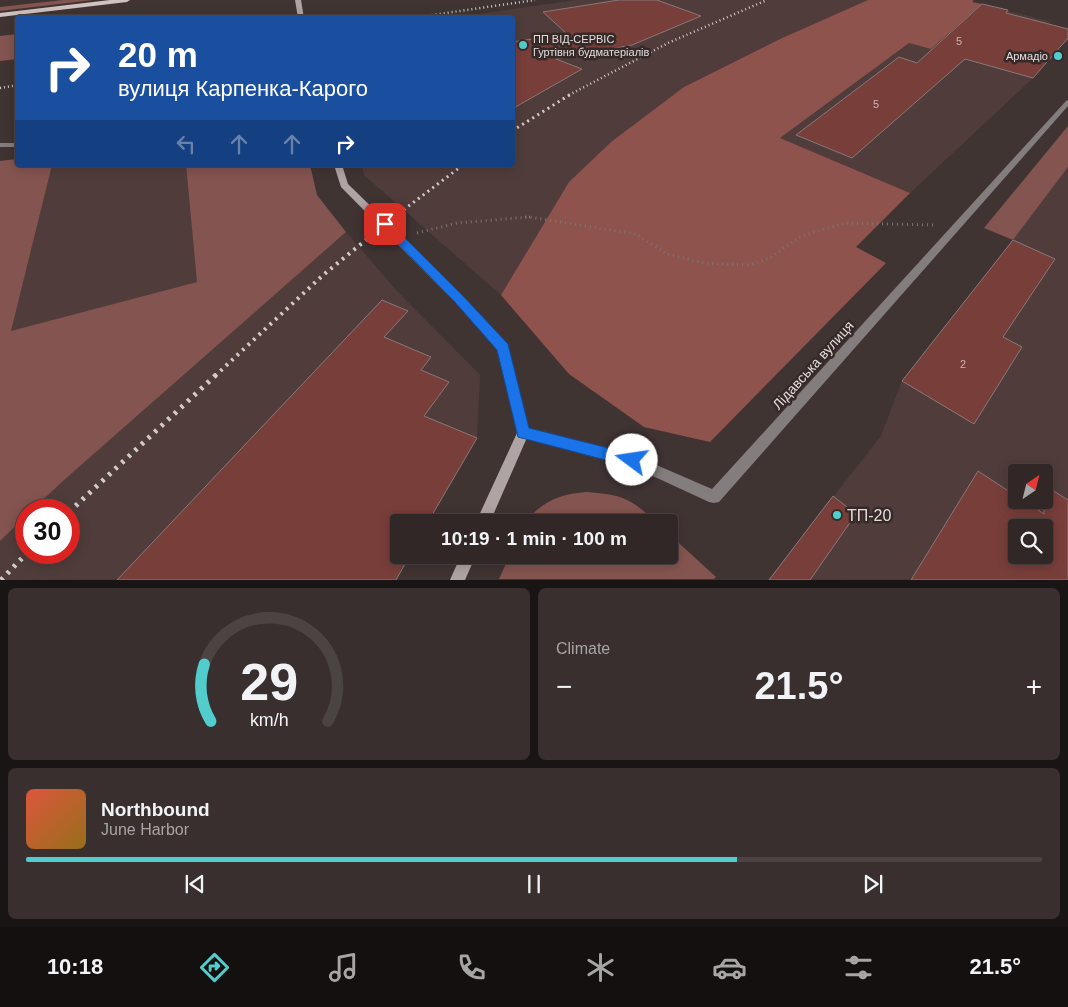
<!DOCTYPE html>
<meta charset="utf-8">
<style>
:root{--surface:#302726;--page:#382f2e;--text:#f1f3f6;--muted:#a8a5a7;--line:#4b4443;--accent:#52cdce}
body{margin:0;font-family:Arial,sans-serif;background:var(--page);color:var(--text);height:100vh;display:flex;flex-direction:column;font-size:19px;white-space:nowrap}
*{box-sizing:border-box;margin:0}
p{font-size:16px;color:var(--muted)}
.icon{flex:none;width:28px;height:28px;fill:none;stroke:currentColor;stroke-width:2;stroke-linecap:round;stroke-linejoin:round}
.map{position:relative;height:580px;overflow:hidden}
.side{display:flex;flex-direction:column;gap:8px;padding:8px;background:#1a1515;flex:1}
.side>*{flex:none}
.guide{position:absolute;left:15px;top:15px;width:500px;height:152px;border-radius:5px;box-shadow:0 2px 12px #0003,0 0 0 1px var(--line);background:#1a4fa0;color:#fff;overflow:hidden}
.needle{width:32px;rotate:35deg}
.fabs{position:absolute;left:1008px;top:464px;display:grid;gap:10px}
.fabs a{display:grid;place-items:center;width:45px;height:45px;border-radius:5px;background:var(--surface);box-shadow:0 2px 12px #0003,0 0 0 1px var(--line);font-size:25px}
.speed{position:absolute;left:15px;top:499px;display:flex;gap:10px;font-size:25px;font-weight:700;text-align:center}
.speed>*{display:grid;place-content:center;width:65px;height:65px;border-radius:50%;background:var(--surface);box-shadow:0 2px 12px #0003,0 0 0 1px var(--line);line-height:1}
.speed .limit{border:8px solid #d22;background:#fff;color:#111}
.pin{position:absolute;display:grid;place-items:center;width:42px;height:42px;color:#fff;margin:-21px;border-radius:10px;box-shadow:0 2px 8px #0006}
.me{position:absolute;width:55px;margin:-28px;rotate:284deg;stroke-linejoin:round;filter:drop-shadow(0 0 4px #0008)}
.turn{display:flex;align-items:center;gap:18px;height:105px;padding:0 20px;font-size:22px}
.turn .icon{width:65px;height:65px;stroke-width:2.5}
.turn b{display:block;font-size:35px;line-height:42px}
.lanes{display:flex;align-items:center;height:48px;padding:0 20px;background:#0003;justify-content:center;gap:25px;direction:ltr}
.lanes .off{opacity:.35}
.big{font-size:38px;font-weight:700;line-height:1.1}
.side .card{flex:1;display:flex;flex-direction:column;justify-content:center;gap:8px;min-width:0;padding:0 18px;border-radius:8px;background:var(--page)}
.side .dial{align-items:center;gap:0}
.dial svg{height:130px;overflow:visible;fill:none;stroke:var(--line);stroke-width:7;stroke-linecap:round;text-anchor:middle}
.dial text{fill:var(--text);stroke:none}
.song{display:flex;align-items:center;gap:15px}
.cover{width:60px;height:60px;border-radius:8px;background:linear-gradient(135deg,hsl(10 70% 55%),hsl(40 70% 35%))}
.played{height:5px;border-radius:2px;background:linear-gradient(90deg,var(--accent) 70%,var(--line) 70%)}
.keys{display:flex;justify-content:space-around;direction:ltr}
.heat{display:flex;justify-content:space-between;align-items:center;font-size:28px;direction:ltr}
.side .tiles{flex:1;display:grid;gap:8px;grid-template-columns:1fr 1fr}
.card:last-child{grid-column:span 2}
.trip{position:absolute;left:390px;top:514px;width:288px;height:50px;border-radius:5px;background:var(--surface);box-shadow:0 2px 12px #0003,0 0 0 1px var(--line);font-weight:700;line-height:50px;text-align:center}
.menu{display:flex;height:80px;justify-content:space-around;align-items:center;background:#13100f;color:var(--muted)}
.menu .icon{width:35px;height:35px}
.menu .selected{color:var(--accent)}
.menu b{font-size:22px;color:var(--text)}
.map>svg:first-child{display:block}
.built{fill:#503d3b;fill-rule:evenodd}
.green{fill:#845450}
.forest{fill:#8f534e}
.building{fill:#783e3a;stroke:#877978;fill-rule:evenodd}
.lines{fill:none;stroke-linecap:round;stroke-linejoin:round}
.path-far1{stroke:#7d7372;stroke-width:2.5;stroke-dasharray:1 3;stroke-linecap:butt}
.path{stroke:#7d7372;stroke-width:3;stroke-dasharray:1 4;stroke-linecap:butt}
.lane{fill:#837d7d;fill-rule:evenodd}
.street{fill:#837d7d;fill-rule:evenodd}
.secondary{fill:#aea4a3;fill-rule:evenodd}
.primary{fill:#cfc2c1;fill-rule:evenodd}
.rail-far3{stroke:#d2cbca;stroke-width:2.5;stroke-dasharray:1 3;stroke-linecap:butt}
.rail-far2{stroke:#d2cbca;stroke-width:3;stroke-dasharray:2 4;stroke-linecap:butt}
.rail-far1{stroke:#d2cbca;stroke-width:4;stroke-dasharray:2.5 5;stroke-linecap:butt}
.rail{stroke:#d2cbca;stroke-width:5;stroke-dasharray:3 6;stroke-linecap:butt}
.route{fill:#1a73e8;stroke:#114b97}
.poi-dot{fill:#52cdce;stroke:#362a29;stroke-width:2}
.labels{text-anchor:middle;dominant-baseline:central;stroke-width:5;stroke-linejoin:round;paint-order:stroke}
.far-poi-label{font-size:11px;fill:#e3dcdb;stroke:#362a29;text-anchor:start}
.number-label{font-size:11px;fill:#c8b4b3}
.street-label{font-size:14px;fill:#e3dcdb;stroke:#362a29}
.near-poi-label{font-size:16px;fill:#e3dcdb;stroke:#362a29;text-anchor:start}
</style>
<div class="map">
<svg width="1068" height="580" viewBox="0 0 1068 580">
<rect width="100%" height="100%" fill="#403433"/>
<g class="built">
<path d="M 576,0 L 868,0 L 780,39 L 684,87 L 611,142 L 569,182 L 501,295 L 364,175 L 362,165 L 512,165 L 512,18 L 458,17 Z"/>
<path d="M 982,4 L 1051,22 L 1049,24 L 1068,29 L 1068,42 L 1063,44 L 1033,78 L 910,193 L 780,138 L 909,43 L 932,49 Z"/>
<path d="M 52,165 L 186,165 L 197,282 L 10,332 Z"/>
<path d="M 1068,167 L 1068,579 L 768,580 L 881,436 L 902,381 L 1013,240 ZM 1016,472 L 1044,472 L 1044,500 L 1016,500 ZM 1016,528 L 1044,528 L 1044,555 L 1016,555 Z"/>
<path d="M 346,232 L 396,290 L 480,375 L 477,438 L 428,522 L 399,522 L 399,555 L 410,555 L 396,579 L 0,580 L 0,541 L 26,516 L 26,552 L 69,552 L 69,510 L 32,510 L 63,481 Z"/>
</g>
<g class="green">
<path d="M 63,0 L 93,0 L 0,11 L 0,7 Z"/>
<path d="M 17,34 L 17,59 L 0,61 L 0,36 Z"/>
<path d="M 1068,126 L 1068,167 L 1013,240 L 984,228 Z"/>
<path d="M 17,159 L 18,165 L 52,165 L 11,331 L 197,282 L 186,165 L 310,165 L 317,195 L 346,232 L 63,481 L 32,510 L 26,510 L 26,516 L 0,541 L 0,161 Z"/>
<path d="M 587,492 C 623,495 630,498 656,522 L 525,522 C 543,501 559,494 587,492 Z"/>
<path d="M 669,534 L 716,577 L 714,579 L 499,579 L 510,555 L 669,555 Z"/>
</g>
<path class="forest" d="M 868,0 L 974,0 L 972,2 L 982,4 L 931,49 L 909,43 L 780,138 L 910,193 L 856,247 L 886,263 L 710,442 L 644,427 L 569,374 L 501,295 L 569,182 L 611,142 L 684,87 L 780,39 Z"/>
<g class="building">
<path d="M 619,0 L 657,0 L 701,16 L 632,45 L 556,59 L 582,69 L 512,109 L 512,42 L 567,34 L 543,12 Z"/>
<path d="M 982,4 L 1008,10 L 1006,13 L 1068,29 L 1068,38 L 1033,78 L 965,59 L 852,158 L 796,135 L 899,57 L 917,63 Z"/>
<path d="M 1013,240 L 1055,259 L 1003,337 L 1022,347 L 974,424 L 902,381 Z"/>
<path d="M 382,300 L 408,311 L 384,337 L 431,357 L 421,370 L 449,382 L 424,416 L 477,438 L 428,522 L 399,522 L 399,555 L 410,555 L 396,580 L 117,580 Z"/>
<path d="M 978,471 L 1016,496 L 1016,500 L 1023,500 L 1044,514 L 1044,485 L 1068,500 L 1068,580 L 911,580 ZM 1016,528 L 1044,528 L 1044,555 L 1016,555 Z"/>
<path d="M 833,496 L 856,514 L 810,580 L 769,580 Z"/>
</g>
<g class="lines">
<path class="path-far1" d="M 525,217 L 531,217"/>
<path class="path" d="M 417,233 L 457,223 L 529,217 L 636,234 L 667,254 L 704,263 L 747,265 L 771,258 L 799,237 L 845,223 L 934,225"/>
<rect class="lane" x="0" y="143" width="18" height="4"/>
<path class="street" d="M 1068,100 L 1068,106 L 719,502 L 714,503 L 709,502 L 629,465 L 519,437 L 517,433 L 519,429 L 523,428 L 631,454 L 712,489 L 1066,101 Z"/>
<g class="secondary">
<path d="M 295,0 L 301,0 L 304,18 L 298,18 Z"/>
<path d="M 334,165 L 342,165 L 348,184 L 463,296 L 508,348 L 529,433 L 490,522 L 476,522 L 517,433 L 498,350 L 455,302 L 341,187 Z"/>
<path d="M 461,555 L 476,555 L 465,580 L 450,580 Z"/>
</g>
<path class="primary" d="M 110,0 L 130,0 L 127,2 L 0,17 L 0,13 Z"/>
<g class="rail-far3">
<path d="M 412,18 L 535,0"/>
<path d="M 0,88 L 18,85"/>
<path d="M 569,95 L 668,43 L 767,0"/>
</g>
<g class="rail-far2">
<path d="M 512,131 L 571,94"/>
<path d="M 394,217 L 463,165"/>
</g>
<path class="rail-far1" d="M 215,376 L 322,276 L 395,216"/>
<g class="rail">
<path d="M 69,512 L 217,374"/>
<path d="M 1,580 L 28,552"/>
</g>
</g>
<path class="route" d="M 385,220 L 388,221 L 463,296 L 508,344 L 529,428 L 632,454 L 637,456 L 639,460 L 637,465 L 632,467 L 518,437 L 497,350 L 455,302 L 381,226 L 381,221 Z"/>
<g class="poi-dot">
<circle cx="523" cy="45" r="5"/>
<circle cx="1058" cy="56" r="5"/>
<circle cx="837" cy="515" r="5"/>
</g>
<g class="labels">
<g class="far-poi-label">
<text x="533" y="39">ПП ВІД-СЕРВІС<tspan x="533" dy="13">Гуртівня будматеріалів</tspan></text>
<text x="1048" y="56" text-anchor="end">Армадіо</text>
</g>
<g class="number-label">
<text x="959" y="41">5</text>
<text x="876" y="104">5</text>
<text x="963" y="364">2</text>
</g>
<g class="street-label">
<text transform="translate(813 365) rotate(-48)">Лідавська вулиця</text>
</g>
<g class="near-poi-label">
<text x="847" y="515">ТП-20</text>
</g>
</g>
</svg>
<div class="fabs">
<a><svg class="needle" viewBox="-14 -14 28 28"><path d="M0-13l5 13h-10z" fill="#e53935"/><path d="M0 13l5-13h-10z" fill="#a8a5a7"/></svg></a>
<a><svg class="icon" aria-label="search" viewBox="0 0 24 24"><circle cx="10" cy="10" r="6"/><path d="M15 15l6 6"/></svg></a>
</div>
<div class="speed"><div class="limit">30</div></div>
<div class="pin" style="left:385px;top:224px;background:#d93025"><svg class="icon" aria-label="arrive" viewBox="0 0 24 24"><path d="M6 21V4h12l-3 4 3 4H6"/></svg></div>
<svg class="me" style="left:632px;top:460px" viewBox="-20 -20 40 40"><circle r="19" fill="#fff"/><path d="M0-13L10 11 0 6-10 11z" fill="#1a73e8"/></svg>
<div class="trip">10:19 · 1 min · 100 m</div>
<div class="guide">
<div class="turn"><svg class="icon" aria-label="right" viewBox="0 0 24 24"><path d="M7 20v-9h11M14 6l5 5-5 5"/></svg><div><b>20 m</b>вулиця Карпенка-Карого</div></div>
<div class="lanes"><svg class="icon off" aria-label="left" viewBox="0 0 24 24"><path d="M17 20v-9H6M10 6l-5 5 5 5"/></svg><svg class="icon off" aria-label="ahead" viewBox="0 0 24 24"><path d="M12 20V5M6 11l6-6 6 6"/></svg><svg class="icon off" aria-label="ahead" viewBox="0 0 24 24"><path d="M12 20V5M6 11l6-6 6 6"/></svg><svg class="icon" aria-label="right" viewBox="0 0 24 24"><path d="M7 20v-9h11M14 6l5 5-5 5"/></svg></div>
</div>
</div>
<section class="side">
<div class="tiles">
<div class="card dial"><svg viewBox="0 0 100 80">
<path d="M14 69A42 42 0 1 1 86 69"/>
<path d="M14 69A42 42 0 0 1 10 34" stroke="#52cdce"/>
<text x="50" y="56" font-size="32" font-weight="700">29</text>
<text x="50" y="72" font-size="11">km/h</text>
</svg></div>
<div class="card"><p>Climate</p>
<div class="heat"><a>−</a><b class="big">21.5°</b><a>+</a></div>
</div>
<div class="card">
<div class="song"><i class="cover"></i><div><b>Northbound</b><p>June Harbor</p></div></div>
<div class="played"></div>
<div class="keys"><svg class="icon" aria-label="previous" viewBox="0 0 24 24"><path d="M18 5L8 12l10 7zM5 5v14"/></svg><svg class="icon" aria-label="pause" viewBox="0 0 24 24"><path d="M8 5v14M16 5v14"/></svg><svg class="icon" aria-label="next" viewBox="0 0 24 24"><path d="M6 5l10 7-10 7zM19 5v14"/></svg></div>
</div>
</div>
</section>
<nav class="menu">
<b>10:18</b>
<svg class="icon selected" aria-label="directions" viewBox="0 0 24 24"><path d="M12 3l9 9-9 9-9-9zM9 14v-3h6M13 9l2 2-2 2"/></svg>
<svg class="icon" aria-label="music" viewBox="0 0 24 24"><path d="M9 18V5l10-2v13"/><circle cx="6" cy="18" r="3"/><circle cx="16" cy="16" r="3"/></svg>
<svg class="icon" aria-label="phone" viewBox="0 0 24 24"><path d="M5 4h4l2 5-3 2q2 4 5 5l2-3 5 2v4C11 20 4 13 5 4z"/></svg>
<svg class="icon" aria-label="climate" viewBox="0 0 24 24"><path d="M12 3v18M4 7l16 10M4 17L20 7"/></svg>
<svg class="icon" aria-label="car" viewBox="0 0 24 24"><path d="M5 17H2v-5l4-1 3-4h7l3 4 3 1v5h-3M9 17h6M6 11h13"/><circle cx="7" cy="17" r="2"/><circle cx="17" cy="17" r="2"/></svg>
<svg class="icon" aria-label="filters" viewBox="0 0 24 24"><path d="M4 7h16M4 17h16"/><circle cx="9" cy="7" r="2"/><circle cx="15" cy="17" r="2"/></svg>
<b>21.5°</b>
</nav>
